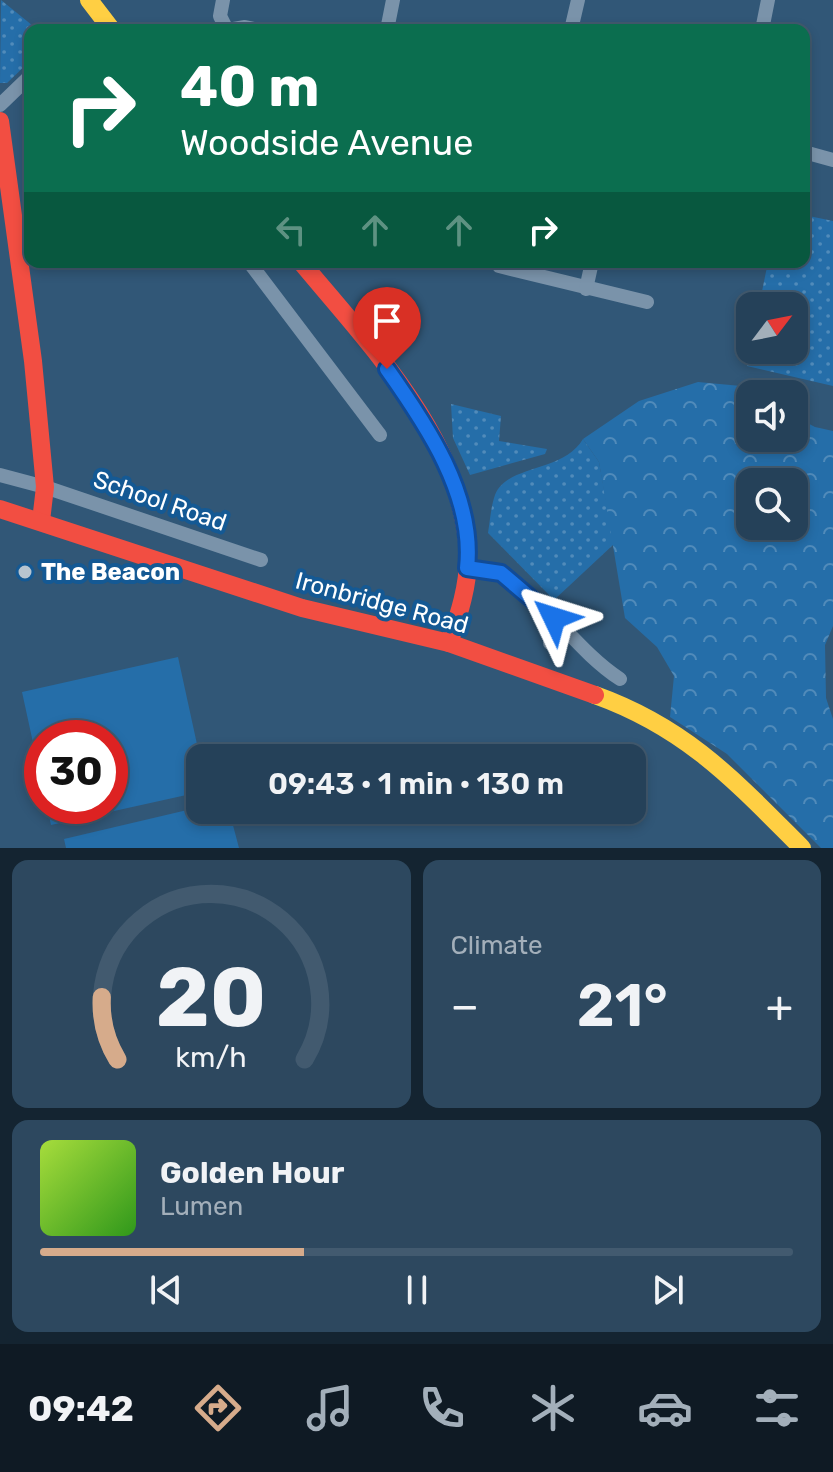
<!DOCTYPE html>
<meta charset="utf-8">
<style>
:root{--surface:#254159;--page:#2d485f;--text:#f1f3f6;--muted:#a3afba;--line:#425a6f;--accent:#d6ab8b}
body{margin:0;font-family:Rubik,sans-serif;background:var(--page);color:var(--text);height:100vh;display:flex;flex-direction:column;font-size:30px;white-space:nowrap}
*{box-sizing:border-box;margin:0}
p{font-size:26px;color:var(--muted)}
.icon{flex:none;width:44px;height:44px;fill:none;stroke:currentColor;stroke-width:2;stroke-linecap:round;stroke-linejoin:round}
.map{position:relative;height:848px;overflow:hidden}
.sheet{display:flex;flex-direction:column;gap:12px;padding:12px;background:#142431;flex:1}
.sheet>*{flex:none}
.guide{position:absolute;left:24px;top:24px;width:786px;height:244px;border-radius:16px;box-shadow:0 4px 12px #0003,0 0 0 2px var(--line);background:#0b6e4f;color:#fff;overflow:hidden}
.needle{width:52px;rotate:58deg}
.fabs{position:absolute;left:736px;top:292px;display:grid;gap:16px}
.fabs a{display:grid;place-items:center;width:72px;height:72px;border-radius:16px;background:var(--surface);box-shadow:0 4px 12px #0003,0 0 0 2px var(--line);font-size:40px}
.speed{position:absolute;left:24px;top:720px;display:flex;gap:16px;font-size:40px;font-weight:700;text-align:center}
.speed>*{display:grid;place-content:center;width:104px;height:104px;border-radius:50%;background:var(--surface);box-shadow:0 4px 12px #0003,0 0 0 2px var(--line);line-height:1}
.speed .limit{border:12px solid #d22;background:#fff;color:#111}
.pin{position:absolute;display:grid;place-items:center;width:68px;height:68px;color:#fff;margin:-82px -34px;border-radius:50% 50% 50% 0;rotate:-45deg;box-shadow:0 0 8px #0007}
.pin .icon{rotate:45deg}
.me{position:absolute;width:88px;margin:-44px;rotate:311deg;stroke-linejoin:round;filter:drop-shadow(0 0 6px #0008)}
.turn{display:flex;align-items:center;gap:28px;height:168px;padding:0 24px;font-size:36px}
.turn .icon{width:104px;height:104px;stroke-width:2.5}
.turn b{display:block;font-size:56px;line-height:68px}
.lanes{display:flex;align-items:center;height:76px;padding:0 24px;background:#0003;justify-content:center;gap:40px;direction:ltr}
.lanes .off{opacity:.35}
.big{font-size:60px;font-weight:600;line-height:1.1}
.sheet .tile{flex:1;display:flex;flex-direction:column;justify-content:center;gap:12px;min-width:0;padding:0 28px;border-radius:16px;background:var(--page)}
.sheet .dial{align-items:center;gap:0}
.dial svg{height:208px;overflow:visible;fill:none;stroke:var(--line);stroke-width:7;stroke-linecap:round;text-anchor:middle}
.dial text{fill:var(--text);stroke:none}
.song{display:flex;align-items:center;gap:24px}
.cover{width:96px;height:96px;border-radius:12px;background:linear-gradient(135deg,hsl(80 70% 55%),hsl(110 70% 35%))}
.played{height:8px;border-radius:4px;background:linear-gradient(90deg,var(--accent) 35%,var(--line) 35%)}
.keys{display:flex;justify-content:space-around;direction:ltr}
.heat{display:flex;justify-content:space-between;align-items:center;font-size:44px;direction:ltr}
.sheet .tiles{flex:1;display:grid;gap:12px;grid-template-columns:1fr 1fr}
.tile:last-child{grid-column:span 2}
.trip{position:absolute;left:186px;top:744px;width:460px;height:80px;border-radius:16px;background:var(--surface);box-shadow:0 4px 12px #0003,0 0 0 2px var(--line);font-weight:600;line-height:80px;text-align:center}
.tab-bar{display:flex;height:128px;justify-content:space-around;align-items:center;background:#0f1a24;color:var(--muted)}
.tab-bar .icon{width:56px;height:56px}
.tab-bar .active{color:var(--accent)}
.tab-bar b{font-size:36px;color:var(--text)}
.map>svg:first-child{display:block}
.green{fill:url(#green-dots)}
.forest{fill:url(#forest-crowns);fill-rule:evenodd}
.pitch{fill:#256ea9}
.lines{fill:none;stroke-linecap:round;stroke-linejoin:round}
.street{stroke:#7a93aa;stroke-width:14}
.slow{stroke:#ffcf43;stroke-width:18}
.jam{stroke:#f24e42;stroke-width:18}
.route-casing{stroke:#114b97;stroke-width:20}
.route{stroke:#1a73e8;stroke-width:14}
.poi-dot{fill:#b7c4cf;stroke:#145994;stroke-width:3}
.labels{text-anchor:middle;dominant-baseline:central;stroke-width:8;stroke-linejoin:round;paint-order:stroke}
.street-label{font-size:24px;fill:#fff;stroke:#145994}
.poi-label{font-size:24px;font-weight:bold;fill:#fff;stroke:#145994;text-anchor:start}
</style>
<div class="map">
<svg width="833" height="848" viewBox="0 0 833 848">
<defs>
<pattern id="green-dots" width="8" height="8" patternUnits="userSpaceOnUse" patternTransform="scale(2)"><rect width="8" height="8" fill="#256ea9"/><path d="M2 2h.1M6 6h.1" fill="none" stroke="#518bba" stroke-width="1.8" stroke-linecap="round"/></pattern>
<pattern id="forest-crowns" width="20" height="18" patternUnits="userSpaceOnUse" patternTransform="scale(2)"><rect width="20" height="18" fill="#256ea9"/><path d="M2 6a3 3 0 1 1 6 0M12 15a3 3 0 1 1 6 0" fill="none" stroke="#518bba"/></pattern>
</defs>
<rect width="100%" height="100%" fill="#315777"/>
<g class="green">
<path d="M 1,0 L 38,30 L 30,30 L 30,61 L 7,83 L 0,83 Z"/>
<path d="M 804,215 L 833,221 L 833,386 L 747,366 L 750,350 L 794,350 L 794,306 L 759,306 L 768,262 L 804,262 Z"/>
<path d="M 451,404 L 501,416 L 499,441 L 547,449 L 545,454 L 470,475 L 453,438 Z"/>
<path d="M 583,439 L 599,462 L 614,544 L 554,600 L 488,533 C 490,521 491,506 495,495 C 507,464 563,473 583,439 Z"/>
<path d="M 573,744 L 587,748 L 599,758 L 559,758 L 553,747 Z"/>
</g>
<path class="forest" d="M 698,382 L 741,386 L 755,394 L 750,394 L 750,438 L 794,438 L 794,416 L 815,427 L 833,431 L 833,626 L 825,645 L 826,698 L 833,719 L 833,848 L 821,848 L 727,754 L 670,717 L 674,676 L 657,647 L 625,618 L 599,462 L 583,439 L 639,401 ZM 750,482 L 794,482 L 794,526 L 750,526 Z"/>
<g class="pitch">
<path d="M 178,657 L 200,758 L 200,792 L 51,825 L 47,806 L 110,806 L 110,738 L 42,738 L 42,784 L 22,692 Z"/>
<path d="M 200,807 L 200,810 L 229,810 L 239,848 L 66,848 L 64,839 Z"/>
</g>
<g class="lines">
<g class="street">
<path d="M 223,0 L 220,16 L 227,30"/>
<path d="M 228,30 L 245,27 L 258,30"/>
<path d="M 387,30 L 393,0"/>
<path d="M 571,30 L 578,0"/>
<path d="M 762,30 L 768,0"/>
<path d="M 0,105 L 28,78"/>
<path d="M 804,152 L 833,160"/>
<path d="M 249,262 L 380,435"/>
<path d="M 499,266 L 647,302"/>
<path d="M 586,289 L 592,262"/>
<path d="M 0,475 L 45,487 L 261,560"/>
<path d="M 467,568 C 478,569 494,568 503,574 C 548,602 576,650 620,679"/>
<path d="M 550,643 L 564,629"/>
</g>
<g class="slow">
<path d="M 89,0 L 112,30"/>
<path d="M 595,695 C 687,728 735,781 802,848"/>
</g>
<g class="jam">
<path d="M 0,121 L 33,361 L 45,487 L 41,521"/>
<path d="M 301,262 C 370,345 463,440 468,554 C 469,584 459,615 449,643"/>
<path d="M 0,509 L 302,608 L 449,643 L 595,695"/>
</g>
</g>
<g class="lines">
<g class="route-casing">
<path id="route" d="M 387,369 C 426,424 475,496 467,568 L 501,573 L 554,618"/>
</g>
<use href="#route" class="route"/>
</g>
<circle class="poi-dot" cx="25" cy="572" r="8"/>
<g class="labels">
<g class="street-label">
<text transform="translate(160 501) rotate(19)">School Road</text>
<text transform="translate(382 603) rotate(15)">Ironbridge Road</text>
</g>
<g class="poi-label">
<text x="41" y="572">The Beacon</text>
</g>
</g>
</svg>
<div class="fabs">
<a><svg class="needle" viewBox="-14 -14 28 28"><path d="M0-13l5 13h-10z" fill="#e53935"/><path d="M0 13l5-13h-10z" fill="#a3afba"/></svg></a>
<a><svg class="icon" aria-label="sound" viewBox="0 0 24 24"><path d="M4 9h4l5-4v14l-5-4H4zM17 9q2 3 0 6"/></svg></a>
<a><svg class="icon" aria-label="search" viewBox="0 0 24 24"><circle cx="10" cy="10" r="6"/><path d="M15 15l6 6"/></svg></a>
</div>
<div class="speed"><div class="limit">30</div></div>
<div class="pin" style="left:387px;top:369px;background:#d93025"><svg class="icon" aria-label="arrive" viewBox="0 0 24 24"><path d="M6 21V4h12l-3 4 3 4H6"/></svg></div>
<svg class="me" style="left:554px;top:618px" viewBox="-20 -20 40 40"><path d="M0-17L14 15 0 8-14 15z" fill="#1a73e8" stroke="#fff" stroke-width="4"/></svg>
<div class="trip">09:43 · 1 min · 130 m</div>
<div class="guide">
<div class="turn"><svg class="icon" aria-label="right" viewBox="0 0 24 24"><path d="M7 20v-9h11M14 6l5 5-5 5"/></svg><div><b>40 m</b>Woodside Avenue</div></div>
<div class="lanes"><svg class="icon off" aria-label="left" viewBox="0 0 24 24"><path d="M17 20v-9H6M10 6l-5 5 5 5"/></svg><svg class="icon off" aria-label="ahead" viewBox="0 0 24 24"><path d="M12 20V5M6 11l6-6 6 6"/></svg><svg class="icon off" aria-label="ahead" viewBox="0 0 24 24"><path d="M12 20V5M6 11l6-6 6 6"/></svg><svg class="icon" aria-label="right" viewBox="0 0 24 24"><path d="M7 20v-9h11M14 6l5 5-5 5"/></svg></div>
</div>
</div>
<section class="sheet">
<div class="tiles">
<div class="tile dial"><svg viewBox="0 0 100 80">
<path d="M14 69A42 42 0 1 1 86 69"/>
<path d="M14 69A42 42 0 0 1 8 45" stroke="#d6ab8b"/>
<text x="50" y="56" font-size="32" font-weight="700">20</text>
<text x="50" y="72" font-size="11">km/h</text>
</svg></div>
<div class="tile"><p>Climate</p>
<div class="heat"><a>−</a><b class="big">21°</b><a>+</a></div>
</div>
<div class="tile">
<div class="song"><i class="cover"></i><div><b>Golden Hour</b><p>Lumen</p></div></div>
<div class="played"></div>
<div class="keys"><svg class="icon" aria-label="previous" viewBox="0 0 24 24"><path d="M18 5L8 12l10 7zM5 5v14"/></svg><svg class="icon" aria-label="pause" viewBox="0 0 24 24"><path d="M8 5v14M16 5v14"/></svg><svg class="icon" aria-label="next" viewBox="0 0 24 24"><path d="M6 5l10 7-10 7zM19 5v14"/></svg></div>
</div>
</div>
</section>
<nav class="tab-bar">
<b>09:42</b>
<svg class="icon active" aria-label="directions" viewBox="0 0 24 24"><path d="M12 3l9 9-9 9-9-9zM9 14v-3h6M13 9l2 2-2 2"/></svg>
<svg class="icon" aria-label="music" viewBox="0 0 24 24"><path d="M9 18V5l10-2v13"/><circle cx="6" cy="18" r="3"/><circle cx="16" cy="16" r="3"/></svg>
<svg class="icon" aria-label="phone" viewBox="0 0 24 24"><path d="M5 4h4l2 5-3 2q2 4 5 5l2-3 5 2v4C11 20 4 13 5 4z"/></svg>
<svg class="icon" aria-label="climate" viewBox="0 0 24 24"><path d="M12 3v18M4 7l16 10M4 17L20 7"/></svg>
<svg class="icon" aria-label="car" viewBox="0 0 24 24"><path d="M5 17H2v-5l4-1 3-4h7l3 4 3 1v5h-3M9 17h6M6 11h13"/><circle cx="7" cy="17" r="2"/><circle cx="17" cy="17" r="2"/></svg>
<svg class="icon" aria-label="filters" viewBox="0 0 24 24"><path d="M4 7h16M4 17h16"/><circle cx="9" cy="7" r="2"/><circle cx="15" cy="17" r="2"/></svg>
</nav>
